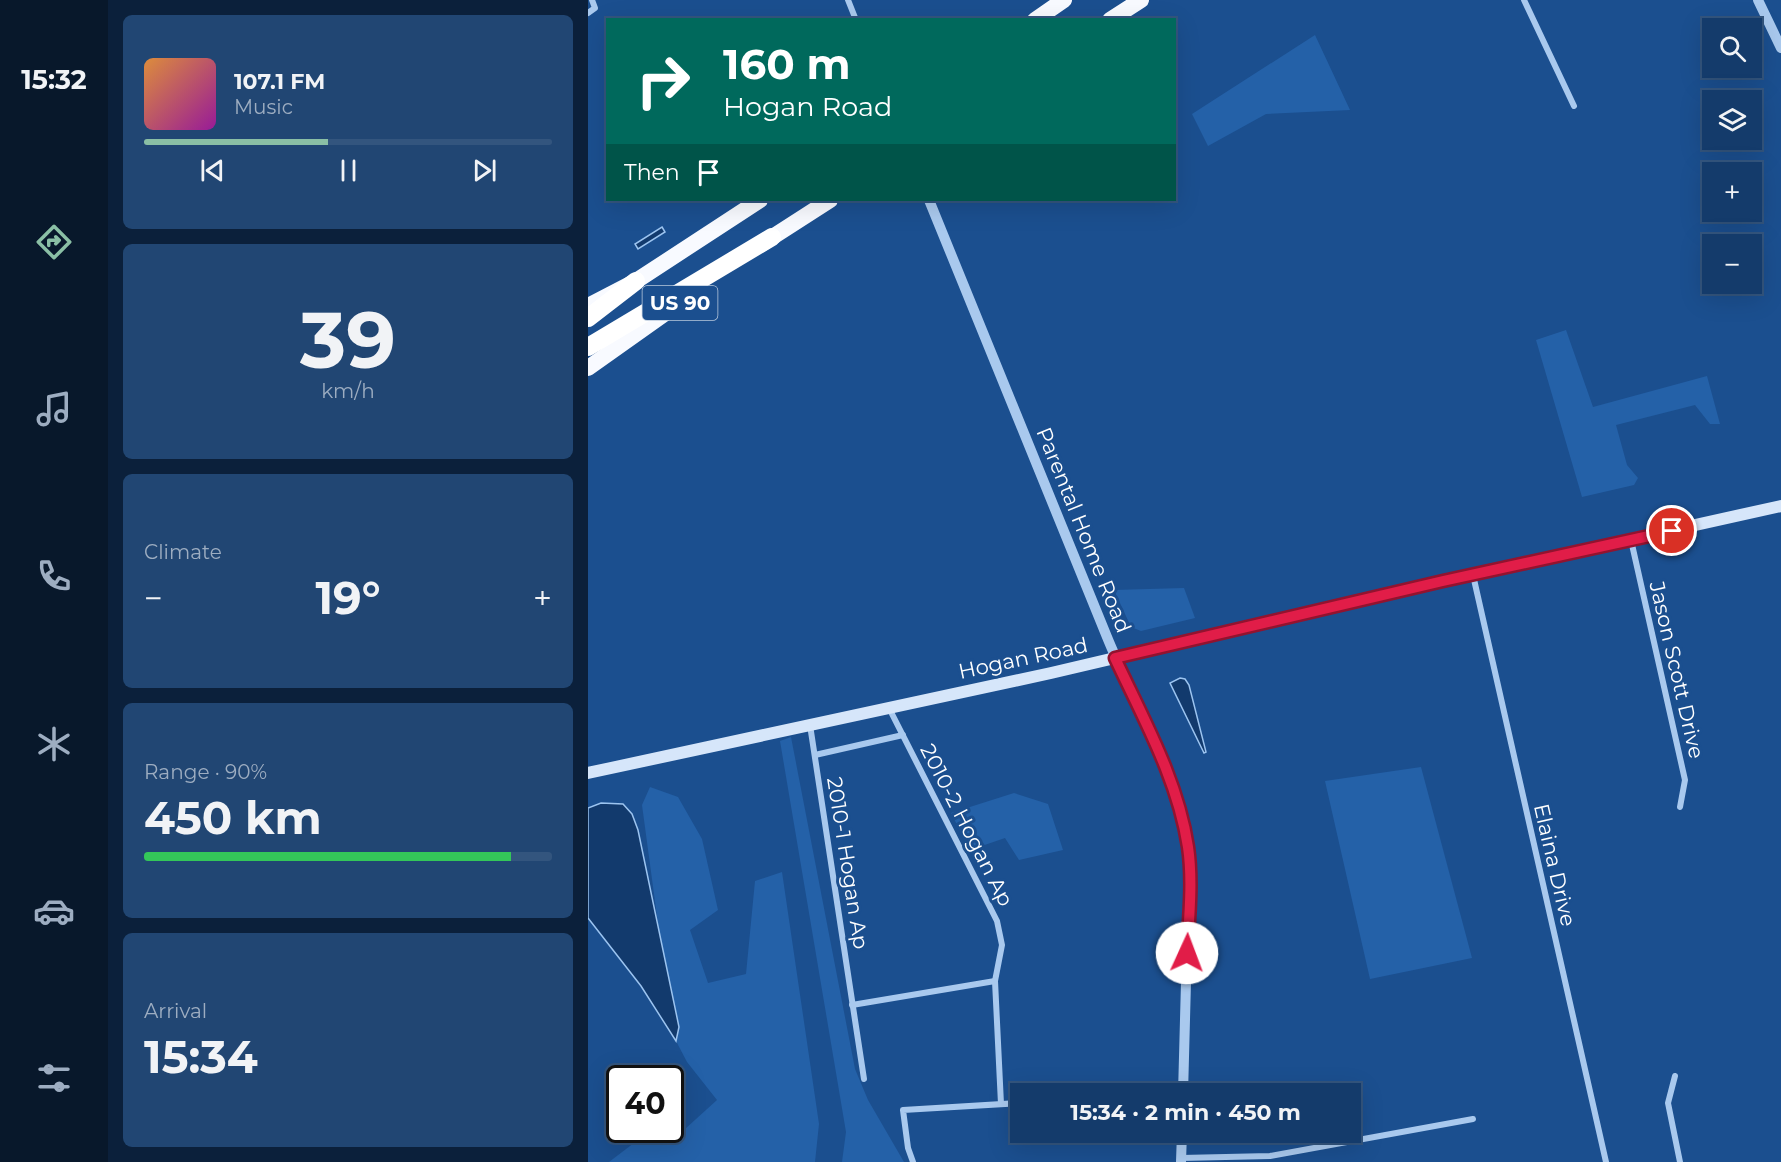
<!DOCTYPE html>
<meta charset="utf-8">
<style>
:root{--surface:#143b6b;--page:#214673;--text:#f1f3f6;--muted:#9dadc1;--line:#33557e;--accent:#8abfa5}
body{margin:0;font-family:Montserrat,sans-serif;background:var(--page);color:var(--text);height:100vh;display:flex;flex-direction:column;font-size:22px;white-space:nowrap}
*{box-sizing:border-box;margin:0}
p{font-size:20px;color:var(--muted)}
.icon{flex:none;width:33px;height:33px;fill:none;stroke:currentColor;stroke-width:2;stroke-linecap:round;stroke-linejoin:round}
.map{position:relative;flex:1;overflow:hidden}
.panel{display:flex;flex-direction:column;gap:15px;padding:15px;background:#0b203b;width:480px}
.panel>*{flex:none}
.banner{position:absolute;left:18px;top:18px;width:570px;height:183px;border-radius:0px;box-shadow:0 6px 24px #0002,0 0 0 2px var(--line);background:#00695c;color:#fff;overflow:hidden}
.controls{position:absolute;left:1114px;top:18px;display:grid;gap:12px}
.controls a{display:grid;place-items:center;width:60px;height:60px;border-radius:0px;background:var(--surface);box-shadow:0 6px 24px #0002,0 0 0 2px var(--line);font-size:30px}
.speed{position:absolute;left:18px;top:1065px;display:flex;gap:12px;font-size:30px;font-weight:700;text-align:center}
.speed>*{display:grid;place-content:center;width:78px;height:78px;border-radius:50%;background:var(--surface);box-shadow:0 6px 24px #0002,0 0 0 2px var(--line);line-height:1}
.speed .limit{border:3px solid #111;border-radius:9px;background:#fff;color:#111}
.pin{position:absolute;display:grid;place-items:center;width:51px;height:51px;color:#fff;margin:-26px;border:3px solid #fff;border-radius:50%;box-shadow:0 2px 6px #0007}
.me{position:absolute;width:66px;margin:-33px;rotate:2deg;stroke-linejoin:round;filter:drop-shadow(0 0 4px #0008)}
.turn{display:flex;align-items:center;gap:21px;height:126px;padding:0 18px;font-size:27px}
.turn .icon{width:78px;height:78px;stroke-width:2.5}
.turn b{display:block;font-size:42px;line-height:51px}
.then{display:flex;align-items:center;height:57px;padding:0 18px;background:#0003;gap:12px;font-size:22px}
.big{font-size:45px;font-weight:700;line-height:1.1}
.panel .tile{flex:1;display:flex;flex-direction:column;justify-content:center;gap:9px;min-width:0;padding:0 21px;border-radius:9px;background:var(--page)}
.panel .dial{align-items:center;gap:0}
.dial b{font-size:78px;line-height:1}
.song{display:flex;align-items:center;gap:18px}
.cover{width:72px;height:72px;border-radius:9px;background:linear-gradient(135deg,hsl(30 70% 55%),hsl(300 70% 35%))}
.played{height:6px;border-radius:3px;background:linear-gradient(90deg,var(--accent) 45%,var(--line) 45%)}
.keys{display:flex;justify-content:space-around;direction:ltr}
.heat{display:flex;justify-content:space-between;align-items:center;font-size:33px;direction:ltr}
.charge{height:9px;border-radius:4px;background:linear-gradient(90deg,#34c759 90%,var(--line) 0)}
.trip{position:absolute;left:422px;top:1083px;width:351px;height:60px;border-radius:0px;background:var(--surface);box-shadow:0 6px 24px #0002,0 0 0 2px var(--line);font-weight:700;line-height:60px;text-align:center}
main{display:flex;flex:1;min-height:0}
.menu{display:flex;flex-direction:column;width:108px;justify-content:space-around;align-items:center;background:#08182b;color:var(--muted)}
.menu .icon{width:42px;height:42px}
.menu .on{color:var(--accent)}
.menu b{font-size:27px;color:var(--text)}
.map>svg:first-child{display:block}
.green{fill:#2461a8}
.water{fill:#123a6d;stroke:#9cc4f0;stroke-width:1.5}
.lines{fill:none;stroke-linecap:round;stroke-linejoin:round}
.minor{stroke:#a9c9ee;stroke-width:6}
.tertiary{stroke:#a9c9ee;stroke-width:10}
.secondary{stroke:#d6e6fa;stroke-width:12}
.trunk{stroke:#f8faff;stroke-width:16}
.motorway{stroke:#fff;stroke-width:18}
.route-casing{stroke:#92132f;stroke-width:15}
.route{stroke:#e11d48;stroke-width:10}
.labels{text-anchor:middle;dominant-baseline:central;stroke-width:6;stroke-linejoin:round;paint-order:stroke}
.shield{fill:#1b4f8f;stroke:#bbcadd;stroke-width:1.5}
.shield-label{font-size:20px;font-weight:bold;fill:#fff}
.street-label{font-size:21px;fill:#fff;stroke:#1b4f8f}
</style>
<main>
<nav class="menu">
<b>15:32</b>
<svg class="icon on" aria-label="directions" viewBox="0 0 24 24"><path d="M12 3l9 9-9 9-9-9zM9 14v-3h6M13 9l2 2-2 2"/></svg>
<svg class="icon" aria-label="music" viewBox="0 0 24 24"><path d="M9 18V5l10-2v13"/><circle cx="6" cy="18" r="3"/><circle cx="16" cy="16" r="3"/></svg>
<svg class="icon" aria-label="phone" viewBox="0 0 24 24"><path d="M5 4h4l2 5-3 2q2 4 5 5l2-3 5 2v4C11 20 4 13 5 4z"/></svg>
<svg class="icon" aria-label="climate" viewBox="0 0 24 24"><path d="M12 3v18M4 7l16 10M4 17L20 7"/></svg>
<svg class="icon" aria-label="car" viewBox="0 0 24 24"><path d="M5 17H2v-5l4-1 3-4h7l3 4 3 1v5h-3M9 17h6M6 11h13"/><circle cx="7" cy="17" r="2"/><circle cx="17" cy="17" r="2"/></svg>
<svg class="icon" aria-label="filters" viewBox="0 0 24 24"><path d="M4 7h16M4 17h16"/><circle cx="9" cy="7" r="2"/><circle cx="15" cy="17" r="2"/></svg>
</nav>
<section class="panel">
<div class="tile">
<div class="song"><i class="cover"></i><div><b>107.1 FM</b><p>Music</p></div></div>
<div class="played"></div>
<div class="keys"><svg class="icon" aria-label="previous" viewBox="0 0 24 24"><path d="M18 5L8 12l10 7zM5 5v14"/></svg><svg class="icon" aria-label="pause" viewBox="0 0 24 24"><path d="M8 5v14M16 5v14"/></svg><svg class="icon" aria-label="next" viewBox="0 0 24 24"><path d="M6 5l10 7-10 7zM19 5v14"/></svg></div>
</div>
<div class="tile dial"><b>39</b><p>km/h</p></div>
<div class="tile"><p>Climate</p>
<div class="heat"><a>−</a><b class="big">19°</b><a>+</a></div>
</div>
<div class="tile"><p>Range · 90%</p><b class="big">450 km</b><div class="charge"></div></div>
<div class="tile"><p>Arrival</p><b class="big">15:34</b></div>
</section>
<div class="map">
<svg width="1193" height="1162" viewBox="0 0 1193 1162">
<rect width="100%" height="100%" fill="#1b4f8f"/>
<g class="green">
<path d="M 727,35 L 762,110 L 678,114 L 620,146 L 604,114 Z"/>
<path d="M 978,330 L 1005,407 L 1119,376 L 1132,424 L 1122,424 L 1107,405 L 1028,425 L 1039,465 L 1050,478 L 1046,485 L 994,497 L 948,340 Z"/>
<path d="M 596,588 L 607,618 L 553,631 L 543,627 L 526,590 Z"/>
<path d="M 203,737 L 267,1069 L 280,1100 L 316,1162 L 254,1162 L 258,1132 L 192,741 Z"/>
<path d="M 833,767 L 884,958 L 782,979 L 737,781 Z"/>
<path d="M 62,787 L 90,797 L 114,839 L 130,910 L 102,930 L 120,983 L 158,974 L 167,881 L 194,872 L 231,1124 L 227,1162 L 21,1162 L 63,1130 L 82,1130 L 84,1114 L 97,1129 L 129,1100 L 99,1062 L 88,1041 L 91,1027 L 71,931 L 54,805 Z"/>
<path d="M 426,793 L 460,804 L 475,850 L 431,860 L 417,838 L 382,850 L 363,813 Z"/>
</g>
<g class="water">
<path d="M 74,227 L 77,232 L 50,249 L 47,244 Z"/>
<path d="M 592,678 L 597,679 L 601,685 L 618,752 L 616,753 L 582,683 Z"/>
<path d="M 13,803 L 35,804 L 44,814 L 50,830 L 91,1027 L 88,1041 L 53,986 L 0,918 L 0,808 Z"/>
</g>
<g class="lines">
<g class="minor">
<path d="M 260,0 L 268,20"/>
<path d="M 936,0 L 986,106"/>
<path d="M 0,13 L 7,8 L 4,0"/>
<path d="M 1043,540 L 1097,780 L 1092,807"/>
<path d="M 885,575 L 1018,1162"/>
<path d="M 301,708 L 409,921 L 414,945 L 407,981 L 413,1104"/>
<path d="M 222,725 L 276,1079"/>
<path d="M 227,755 L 315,735"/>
<path d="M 264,1005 L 407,981"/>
<path d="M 1087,1076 L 1080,1103 L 1092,1162"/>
<path d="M 593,1158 L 682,1156 L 885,1119"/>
<path d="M 325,1162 L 320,1148 L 315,1110 L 432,1103"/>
</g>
<g class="tertiary">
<path d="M 1170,0 L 1193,48"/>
<path d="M 341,200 C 400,345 459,491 519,637 C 550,713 596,786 601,870 L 595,1094"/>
<path d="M 593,1162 L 594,1132"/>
</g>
<path class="secondary" d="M 0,773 L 463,673 L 855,581 L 1193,506"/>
<g class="trunk">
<path d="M 447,20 L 476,0"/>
<path d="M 522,20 L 553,0"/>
<path d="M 172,245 L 242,200"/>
<path d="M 0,306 L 48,281 L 172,200"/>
<path d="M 0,368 L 110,290"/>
</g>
<g class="motorway">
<path d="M 0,318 L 48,281"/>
<path d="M 0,347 L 184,237"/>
</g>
</g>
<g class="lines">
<g class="route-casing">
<path id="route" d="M 599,953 C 601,918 605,881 600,847 C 590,780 555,718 527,658 L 855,581 L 1084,531"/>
</g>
<use href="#route" class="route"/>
</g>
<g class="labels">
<rect class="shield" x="54.5" y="286" width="75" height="34" rx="4.5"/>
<g class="shield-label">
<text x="92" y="303">US 90</text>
</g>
<g class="street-label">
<text transform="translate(496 530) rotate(68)">Parental Home Road</text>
<text transform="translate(435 658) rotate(-12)">Hogan Road</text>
<text transform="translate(1089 670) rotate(77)">Jason Scott Drive</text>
<text transform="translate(379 825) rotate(63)">2010-2 Hogan Ap</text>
<text transform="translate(260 863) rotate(81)">2010-1 Hogan Ap</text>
<text transform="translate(967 865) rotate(77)">Elaina Drive</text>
</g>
</g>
</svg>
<div class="controls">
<a><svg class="icon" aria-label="search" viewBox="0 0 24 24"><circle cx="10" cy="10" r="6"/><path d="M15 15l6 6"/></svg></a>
<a><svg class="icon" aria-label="layers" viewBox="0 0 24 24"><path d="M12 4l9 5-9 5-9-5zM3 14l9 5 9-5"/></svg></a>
<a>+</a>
<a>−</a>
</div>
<div class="speed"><div class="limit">40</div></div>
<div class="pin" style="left:1084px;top:531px;background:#d93025"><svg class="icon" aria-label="arrive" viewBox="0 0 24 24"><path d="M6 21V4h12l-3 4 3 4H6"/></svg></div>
<svg class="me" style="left:599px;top:953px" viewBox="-20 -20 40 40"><circle r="19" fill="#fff"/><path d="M0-13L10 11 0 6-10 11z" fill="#e11d48"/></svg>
<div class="trip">15:34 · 2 min · 450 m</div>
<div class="banner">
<div class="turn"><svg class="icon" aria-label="right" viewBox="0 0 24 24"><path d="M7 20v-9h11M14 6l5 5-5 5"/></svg><div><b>160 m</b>Hogan Road</div></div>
<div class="then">Then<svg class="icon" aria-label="arrive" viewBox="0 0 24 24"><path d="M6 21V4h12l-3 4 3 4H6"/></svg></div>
</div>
</div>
</main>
